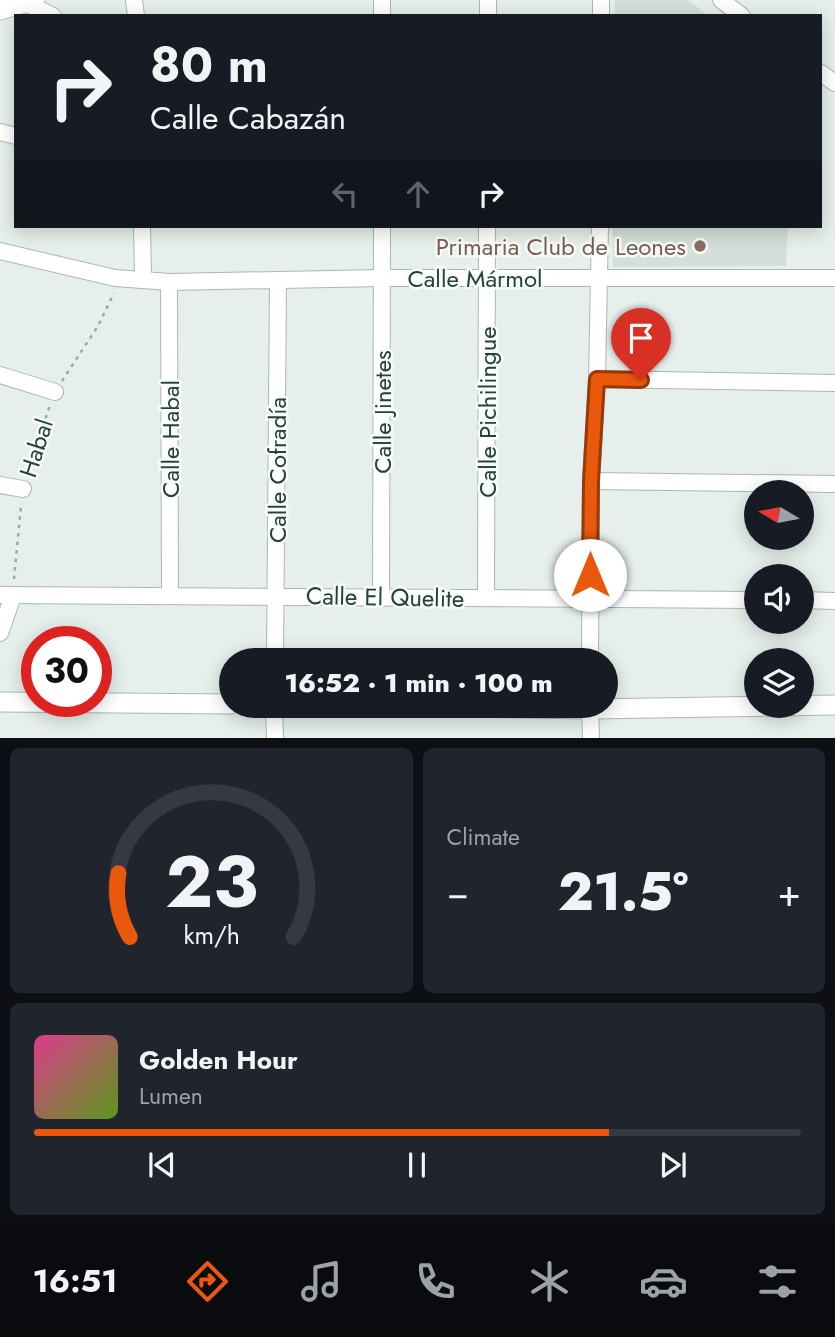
<!DOCTYPE html>
<meta charset="utf-8">
<style>
:root{--surface:#171b24;--page:#20242c;--text:#f1f3f6;--muted:#9ea1a6;--line:#363941;--accent:#ea580c}
body{margin:0;font-family:Jost,sans-serif;background:var(--page);color:var(--text);height:100vh;display:flex;flex-direction:column;font-size:26px;white-space:nowrap}
*{box-sizing:border-box;margin:0}
p{font-size:23px;color:var(--muted)}
.icon{flex:none;width:38px;height:38px;fill:none;stroke:currentColor;stroke-width:2;stroke-linecap:round;stroke-linejoin:round}
.map{position:relative;height:738px;overflow:hidden}
.side{display:flex;flex-direction:column;gap:10px;padding:10px;background:#0d0f14;flex:1}
.side>*{flex:none}
.top-card{position:absolute;left:14px;top:14px;width:808px;height:214px;border-radius:0px;box-shadow:0 4px 18px #0003;background:#171b24;color:var(--text);overflow:hidden}
.needle{width:46px;rotate:280deg}
.fabs{position:absolute;left:744px;top:480px;display:grid;gap:14px}
.fabs a{display:grid;place-items:center;width:70px;height:70px;border-radius:50%;background:var(--surface);box-shadow:0 4px 18px #0003;font-size:35px}
.speed{position:absolute;left:21px;top:626px;display:flex;gap:14px;font-size:35px;font-weight:700;text-align:center}
.speed>*{display:grid;place-content:center;width:91px;height:91px;border-radius:50%;background:var(--surface);box-shadow:0 4px 18px #0003;line-height:1}
.speed .limit{border:10px solid #d22;background:#fff;color:#111}
.pin{position:absolute;display:grid;place-items:center;width:60px;height:60px;color:#fff;margin:-72px -30px;border-radius:50% 50% 50% 0;rotate:-45deg;box-shadow:0 0 7px #0007}
.pin .icon{rotate:45deg}
.me{position:absolute;width:77px;margin:-38px;rotate:0deg;stroke-linejoin:round;filter:drop-shadow(0 0 5px #0008)}
.turn{display:flex;align-items:center;gap:24px;height:147px;padding:0 21px;font-size:32px}
.turn .icon{width:91px;height:91px;stroke-width:2.5}
.turn b{display:block;font-size:49px;line-height:60px}
.lanes{display:flex;align-items:center;height:66px;padding:0 21px;background:#0003;justify-content:center;gap:35px;direction:ltr}
.lanes .off{opacity:.35}
.big{font-size:52px;font-weight:800;line-height:1.1}
.side .tile{flex:1;display:flex;flex-direction:column;justify-content:center;gap:10px;min-width:0;padding:0 24px;border-radius:10px;background:var(--page)}
.side .dial{align-items:center;gap:0}
.dial svg{height:182px;overflow:visible;fill:none;stroke:var(--line);stroke-width:7;stroke-linecap:round;text-anchor:middle}
.dial text{fill:var(--text);stroke:none}
.song{display:flex;align-items:center;gap:21px}
.cover{width:84px;height:84px;border-radius:10px;background:linear-gradient(135deg,hsl(330 70% 55%),hsl(90 70% 35%))}
.played{height:7px;border-radius:4px;background:linear-gradient(90deg,var(--accent) 75%,var(--line) 75%)}
.keys{display:flex;justify-content:space-around;direction:ltr}
.heat{display:flex;justify-content:space-between;align-items:center;font-size:38px;direction:ltr}
.side .tiles{flex:1;display:grid;gap:10px;grid-template-columns:1fr 1fr}
.tile:last-child{grid-column:span 2}
.trip{position:absolute;left:219px;top:648px;width:399px;height:70px;border-radius:35px;background:var(--surface);box-shadow:0 4px 18px #0003;font-weight:800;line-height:70px;text-align:center}
.menu{display:flex;height:112px;justify-content:space-around;align-items:center;background:#090b0e;color:var(--muted)}
.menu .icon{width:49px;height:49px}
.menu .on{color:var(--accent)}
.menu b{font-size:32px;color:var(--text)}
.map>svg:first-child{display:block}
.built{fill:#d4dfda}
.lines{fill:none;stroke-linecap:round;stroke-linejoin:round}
.minor-casing{stroke:#a8b8b2;stroke-width:18}
.tertiary-casing{stroke:#a8b8b2;stroke-width:21}
.path{stroke:#86b3a5;stroke-width:2.5;stroke-dasharray:3.5 5;stroke-linecap:butt}
.minor{stroke:#fff;stroke-width:16}
.tertiary{stroke:#fff;stroke-width:19}
.route-casing{stroke:#983908;stroke-width:18}
.route{stroke:#ea580c;stroke-width:12}
.education-dot{fill:#8d6e63;stroke:#f7fbf9;stroke-width:2.5}
.labels{text-anchor:middle;dominant-baseline:central;stroke-width:5;stroke-linejoin:round;paint-order:stroke}
.education-label{font-size:24px;fill:#785e54;stroke:#f7fbf9;text-anchor:end}
.street-label{font-size:24px;fill:#24423a;stroke:#f7fbf9}
</style>
<div class="map">
<svg width="835" height="739" viewBox="0 0 835 739">
<rect width="100%" height="100%" fill="#e6efeb"/>
<g class="built">
<path d="M 615,0 L 688,0 L 709,16 L 615,16 Z"/>
<path d="M 613,226 L 788,226 L 786,266 L 613,267 Z"/>
</g>
<g class="lines">
<g class="minor-casing">
<g id="minor">
<path d="M 134,0 L 136,16"/>
<path d="M 721,0 L 742,16"/>
<path d="M 26,3 L 53,16"/>
<path d="M 382,16 L 382,0"/>
<path d="M 488,16 L 488,0"/>
<path d="M 601,16 L 601,0"/>
<path d="M 821,73 L 835,83"/>
<path d="M 0,132 L 16,136"/>
<path d="M 142,226 L 143,280"/>
<path d="M 0,251 L 115,278 L 169,282 L 382,278 L 835,278"/>
<path d="M 169,282 L 170,596"/>
<path d="M 0,375 L 55,392"/>
<path d="M 597,379 L 835,383"/>
<path d="M 591,481 L 835,484"/>
<path d="M 0,485 L 23,489"/>
<path d="M 0,595 L 756,600"/>
<path d="M 381,597 L 382,226"/>
<path d="M 486,598 L 487,226"/>
<path d="M 802,600 L 835,601"/>
<path d="M 0,633 L 13,596"/>
<path d="M 275,660 L 278,280"/>
<path d="M 590,660 L 591,481 L 597,379 L 600,226"/>
<path d="M 274,705 L 275,739"/>
<path d="M 590,705 L 591,739"/>
</g>
</g>
<g class="tertiary-casing">
<g id="tertiary">
<path d="M 0,10 L 35,0"/>
<path d="M 0,702 L 231,704"/>
<path d="M 339,705 L 590,709 L 835,705"/>
</g>
</g>
<g class="path">
<path d="M 62,381 L 98,326 L 114,293"/>
<path d="M 27,475 L 50,405"/>
<path d="M 14,579 L 21,506"/>
</g>
<use href="#minor" class="minor"/>
<use href="#tertiary" class="tertiary"/>
</g>
<g class="lines">
<g class="route-casing">
<path id="route" d="M 590,575 L 591,481 L 597,379 L 641,380"/>
</g>
<use href="#route" class="route"/>
</g>
<circle class="education-dot" cx="700" cy="246" r="7"/>
<g class="labels">
<g class="education-label">
<text x="686" y="246">Primaria Club de Leones</text>
</g>
<g class="street-label">
<text x="475" y="278">Calle Mármol</text>
<text transform="translate(382 412) rotate(-90)">Calle Jinetes</text>
<text transform="translate(487 412) rotate(-90)">Calle Pichilingue</text>
<text transform="translate(170 439) rotate(-90)">Calle Habal</text>
<text transform="translate(36 448) rotate(-72)">Habal</text>
<text transform="translate(277 470) rotate(-90)">Calle Cofradía</text>
<text transform="translate(385 597) rotate(1)">Calle El Quelite</text>
</g>
</g>
</svg>
<div class="fabs">
<a><svg class="needle" viewBox="-14 -14 28 28"><path d="M0-13l5 13h-10z" fill="#e53935"/><path d="M0 13l5-13h-10z" fill="#9ea1a6"/></svg></a>
<a><svg class="icon" aria-label="sound" viewBox="0 0 24 24"><path d="M4 9h4l5-4v14l-5-4H4zM17 9q2 3 0 6"/></svg></a>
<a><svg class="icon" aria-label="layers" viewBox="0 0 24 24"><path d="M12 4l9 5-9 5-9-5zM3 14l9 5 9-5"/></svg></a>
</div>
<div class="speed"><div class="limit">30</div></div>
<div class="pin" style="left:641px;top:380px;background:#d93025"><svg class="icon" aria-label="arrive" viewBox="0 0 24 24"><path d="M6 21V4h12l-3 4 3 4H6"/></svg></div>
<svg class="me" style="left:590px;top:575px" viewBox="-20 -20 40 40"><circle r="19" fill="#fff"/><path d="M0-13L10 11 0 6-10 11z" fill="#ea580c"/></svg>
<div class="trip">16:52 · 1 min · 100 m</div>
<div class="top-card">
<div class="turn"><svg class="icon" aria-label="right" viewBox="0 0 24 24"><path d="M7 20v-9h11M14 6l5 5-5 5"/></svg><div><b>80 m</b>Calle Cabazán</div></div>
<div class="lanes"><svg class="icon off" aria-label="left" viewBox="0 0 24 24"><path d="M17 20v-9H6M10 6l-5 5 5 5"/></svg><svg class="icon off" aria-label="ahead" viewBox="0 0 24 24"><path d="M12 20V5M6 11l6-6 6 6"/></svg><svg class="icon" aria-label="right" viewBox="0 0 24 24"><path d="M7 20v-9h11M14 6l5 5-5 5"/></svg></div>
</div>
</div>
<section class="side">
<div class="tiles">
<div class="tile dial"><svg viewBox="0 0 100 80">
<path d="M14 69A42 42 0 1 1 86 69"/>
<path d="M14 69A42 42 0 0 1 9 41" stroke="#ea580c"/>
<text x="50" y="56" font-size="32" font-weight="700">23</text>
<text x="50" y="72" font-size="11">km/h</text>
</svg></div>
<div class="tile"><p>Climate</p>
<div class="heat"><a>−</a><b class="big">21.5°</b><a>+</a></div>
</div>
<div class="tile">
<div class="song"><i class="cover"></i><div><b>Golden Hour</b><p>Lumen</p></div></div>
<div class="played"></div>
<div class="keys"><svg class="icon" aria-label="previous" viewBox="0 0 24 24"><path d="M18 5L8 12l10 7zM5 5v14"/></svg><svg class="icon" aria-label="pause" viewBox="0 0 24 24"><path d="M8 5v14M16 5v14"/></svg><svg class="icon" aria-label="next" viewBox="0 0 24 24"><path d="M6 5l10 7-10 7zM19 5v14"/></svg></div>
</div>
</div>
</section>
<nav class="menu">
<b>16:51</b>
<svg class="icon on" aria-label="directions" viewBox="0 0 24 24"><path d="M12 3l9 9-9 9-9-9zM9 14v-3h6M13 9l2 2-2 2"/></svg>
<svg class="icon" aria-label="music" viewBox="0 0 24 24"><path d="M9 18V5l10-2v13"/><circle cx="6" cy="18" r="3"/><circle cx="16" cy="16" r="3"/></svg>
<svg class="icon" aria-label="phone" viewBox="0 0 24 24"><path d="M5 4h4l2 5-3 2q2 4 5 5l2-3 5 2v4C11 20 4 13 5 4z"/></svg>
<svg class="icon" aria-label="climate" viewBox="0 0 24 24"><path d="M12 3v18M4 7l16 10M4 17L20 7"/></svg>
<svg class="icon" aria-label="car" viewBox="0 0 24 24"><path d="M5 17H2v-5l4-1 3-4h7l3 4 3 1v5h-3M9 17h6M6 11h13"/><circle cx="7" cy="17" r="2"/><circle cx="17" cy="17" r="2"/></svg>
<svg class="icon" aria-label="filters" viewBox="0 0 24 24"><path d="M4 7h16M4 17h16"/><circle cx="9" cy="7" r="2"/><circle cx="15" cy="17" r="2"/></svg>
</nav>
